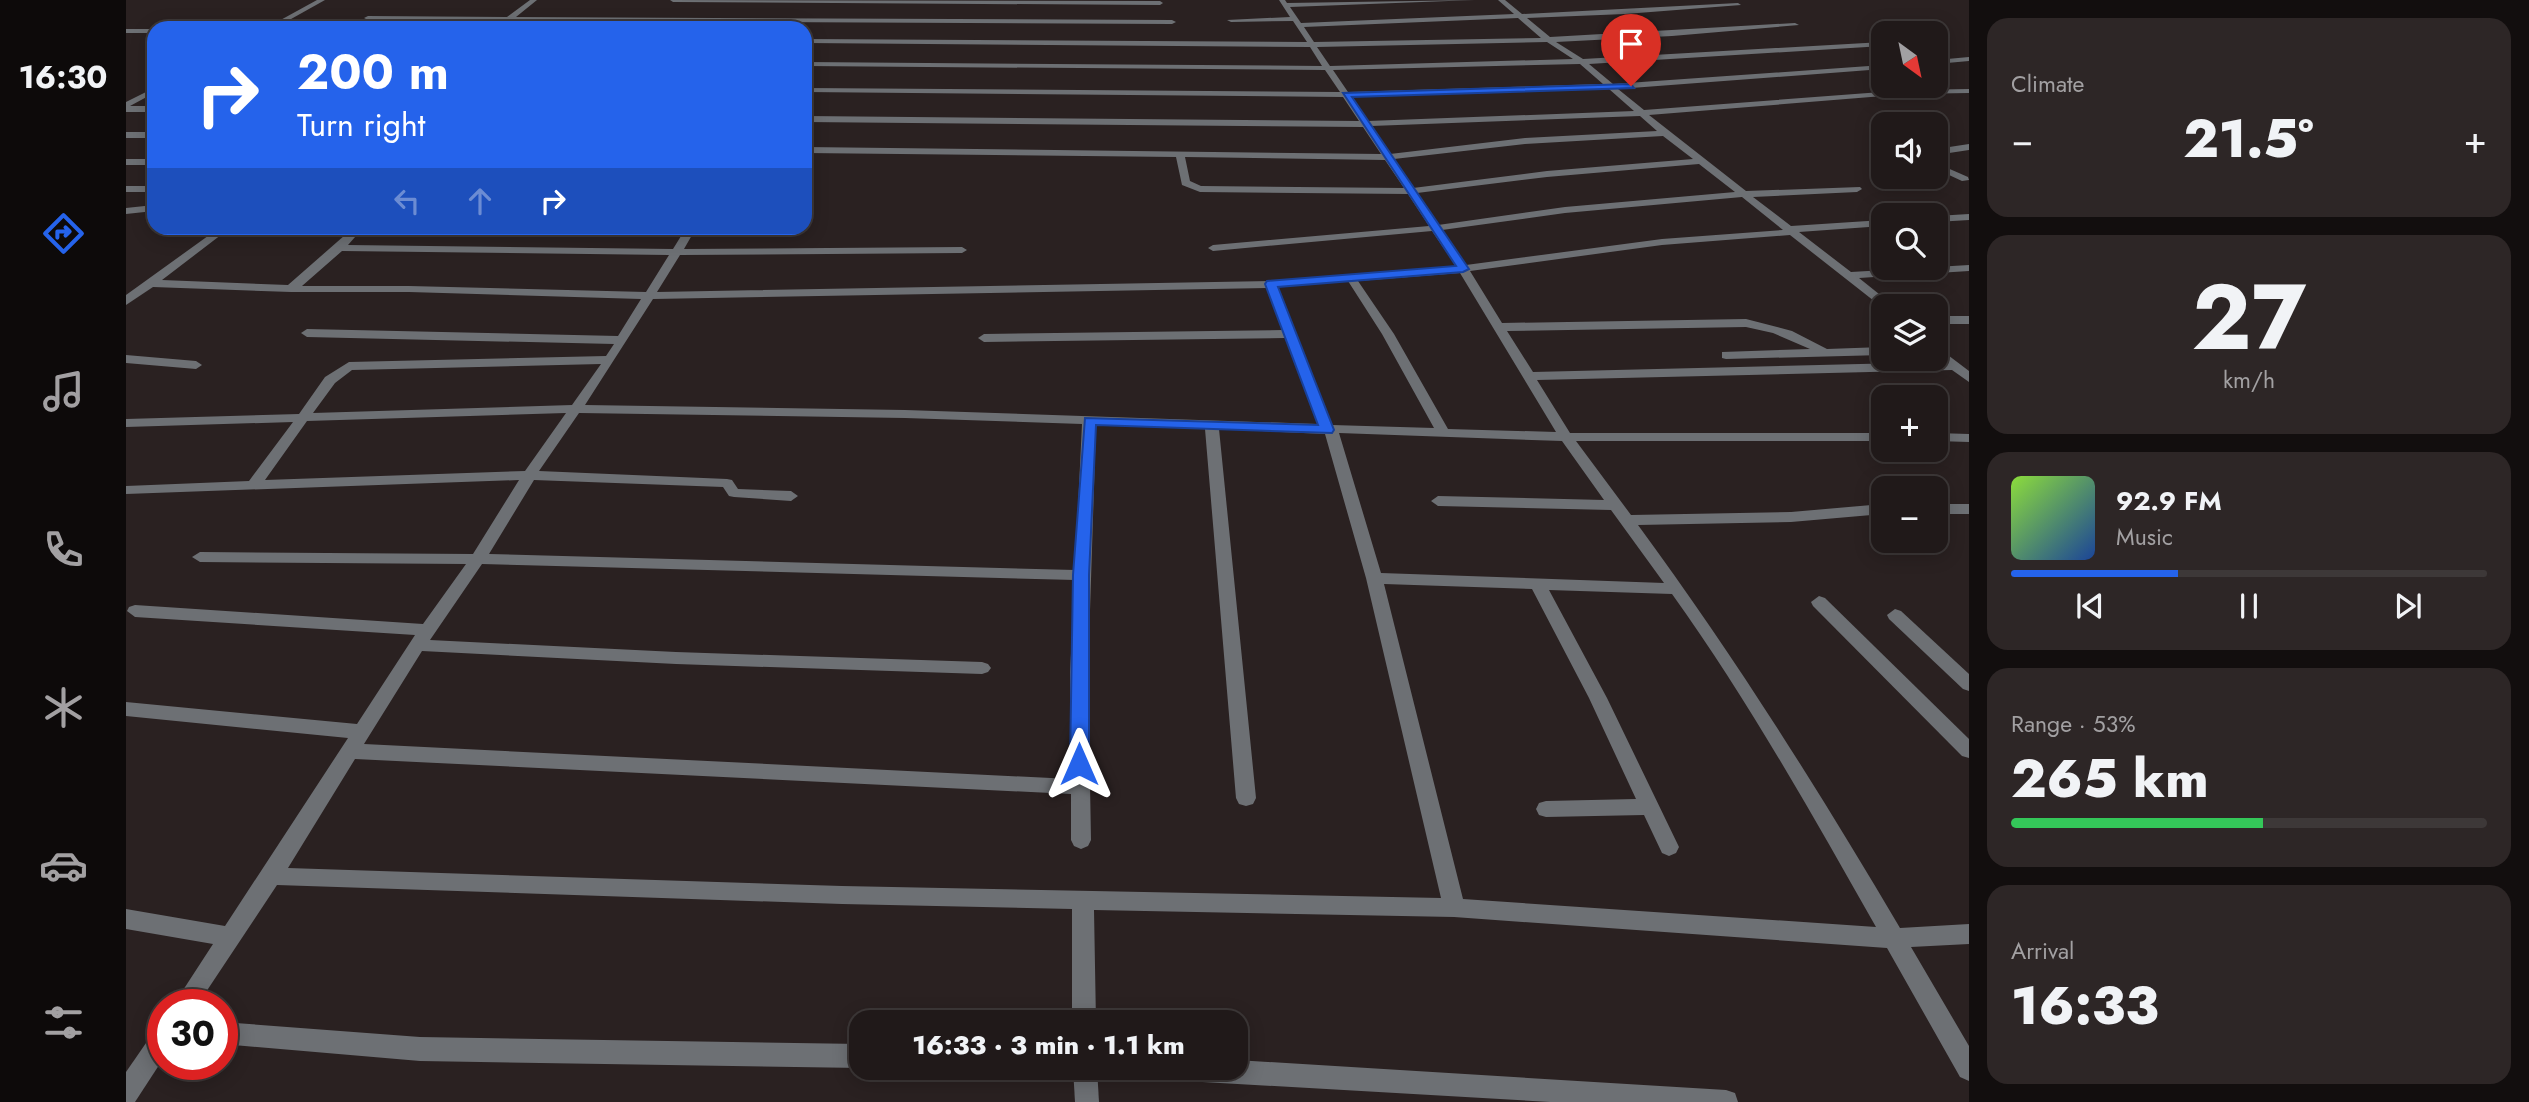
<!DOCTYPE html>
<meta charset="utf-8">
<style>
:root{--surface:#201919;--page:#2d2626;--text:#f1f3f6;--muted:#a2a0a2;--line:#3d3838;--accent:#2563eb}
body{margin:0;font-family:Jost,sans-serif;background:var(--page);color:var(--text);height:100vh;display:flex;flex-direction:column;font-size:26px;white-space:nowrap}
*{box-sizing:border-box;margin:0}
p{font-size:23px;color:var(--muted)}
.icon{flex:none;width:38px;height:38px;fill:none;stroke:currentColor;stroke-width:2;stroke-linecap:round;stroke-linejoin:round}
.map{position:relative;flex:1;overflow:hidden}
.details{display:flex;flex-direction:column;gap:18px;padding:18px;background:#120e0e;width:560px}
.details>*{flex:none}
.top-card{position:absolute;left:21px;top:21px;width:665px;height:214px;border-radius:21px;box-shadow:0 4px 18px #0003,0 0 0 2px var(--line);background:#2563eb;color:#fff;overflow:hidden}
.needle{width:46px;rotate:147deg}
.fabs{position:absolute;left:1745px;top:21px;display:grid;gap:14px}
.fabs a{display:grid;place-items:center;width:77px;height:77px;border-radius:14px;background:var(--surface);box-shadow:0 4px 18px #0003,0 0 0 2px var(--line);font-size:35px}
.speed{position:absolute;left:21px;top:989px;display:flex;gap:14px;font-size:35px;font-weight:700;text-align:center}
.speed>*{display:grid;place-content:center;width:91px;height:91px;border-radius:50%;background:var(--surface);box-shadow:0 4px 18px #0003,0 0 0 2px var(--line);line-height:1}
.speed .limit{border:10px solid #d22;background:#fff;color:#111}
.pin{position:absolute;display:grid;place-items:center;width:60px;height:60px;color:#fff;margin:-72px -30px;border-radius:50% 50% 50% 0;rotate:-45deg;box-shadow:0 0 7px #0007}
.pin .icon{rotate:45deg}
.me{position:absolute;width:77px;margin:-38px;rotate:0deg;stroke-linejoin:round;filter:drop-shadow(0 0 5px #0008)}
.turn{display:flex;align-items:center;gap:24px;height:147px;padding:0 35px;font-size:32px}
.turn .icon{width:91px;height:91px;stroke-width:2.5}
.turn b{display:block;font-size:49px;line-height:60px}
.lanes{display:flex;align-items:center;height:66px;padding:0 35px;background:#0003;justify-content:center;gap:35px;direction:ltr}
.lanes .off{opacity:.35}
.big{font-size:52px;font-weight:800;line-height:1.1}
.details .card{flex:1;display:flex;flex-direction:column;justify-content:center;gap:10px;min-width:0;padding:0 24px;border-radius:21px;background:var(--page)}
.details .dial{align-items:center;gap:0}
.dial b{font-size:91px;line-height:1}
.song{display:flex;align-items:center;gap:21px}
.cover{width:84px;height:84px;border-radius:10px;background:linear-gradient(135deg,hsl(90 70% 55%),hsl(220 70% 35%))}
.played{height:7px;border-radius:4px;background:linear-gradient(90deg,var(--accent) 35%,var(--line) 35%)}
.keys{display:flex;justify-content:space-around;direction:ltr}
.heat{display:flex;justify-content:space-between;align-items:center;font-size:38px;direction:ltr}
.charge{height:10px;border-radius:5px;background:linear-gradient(90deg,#34c759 53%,var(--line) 0)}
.trip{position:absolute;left:723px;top:1010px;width:399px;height:70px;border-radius:21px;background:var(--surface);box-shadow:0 4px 18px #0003,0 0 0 2px var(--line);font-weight:800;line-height:70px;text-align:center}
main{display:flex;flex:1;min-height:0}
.dock{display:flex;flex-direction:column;width:126px;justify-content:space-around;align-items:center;background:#0d0a0a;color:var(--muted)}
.dock .icon{width:49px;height:49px}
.dock .active{color:var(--accent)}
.dock b{font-size:32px;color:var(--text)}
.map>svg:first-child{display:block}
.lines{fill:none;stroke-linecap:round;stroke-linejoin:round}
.minor{fill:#6d7074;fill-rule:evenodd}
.route{fill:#2563eb;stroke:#184099;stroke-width:2}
</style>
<main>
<nav class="dock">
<b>16:30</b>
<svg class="icon active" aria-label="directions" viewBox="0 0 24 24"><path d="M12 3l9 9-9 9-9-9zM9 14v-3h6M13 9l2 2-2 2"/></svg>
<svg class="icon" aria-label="music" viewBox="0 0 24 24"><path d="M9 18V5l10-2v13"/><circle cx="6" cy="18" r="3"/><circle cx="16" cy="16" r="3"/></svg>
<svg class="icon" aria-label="phone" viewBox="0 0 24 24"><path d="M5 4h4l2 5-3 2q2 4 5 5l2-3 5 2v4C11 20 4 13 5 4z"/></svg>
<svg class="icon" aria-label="climate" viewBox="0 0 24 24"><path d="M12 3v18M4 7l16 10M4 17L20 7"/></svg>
<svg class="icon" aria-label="car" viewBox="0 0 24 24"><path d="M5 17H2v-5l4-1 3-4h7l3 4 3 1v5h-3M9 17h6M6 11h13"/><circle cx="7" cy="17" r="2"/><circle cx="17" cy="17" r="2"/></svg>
<svg class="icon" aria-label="filters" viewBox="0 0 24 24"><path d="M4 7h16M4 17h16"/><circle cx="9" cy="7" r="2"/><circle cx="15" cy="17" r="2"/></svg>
</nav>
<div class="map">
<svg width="1843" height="1102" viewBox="0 0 1843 1102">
<rect width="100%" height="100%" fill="#2a2121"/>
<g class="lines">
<g class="minor">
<path d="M 191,0 L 199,0 L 149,28 L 140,28 Z"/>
<path d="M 404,0 L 411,0 L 390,17 L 1046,20 L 1050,22 L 1046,24 L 242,20 L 238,18 L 242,16 L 381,17 Z"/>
<path d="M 544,0 L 1034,1 L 1037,3 L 1034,5 L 547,2 Z"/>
<path d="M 1153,0 L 1159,0 L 1161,3 L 1349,0 L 1164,7 L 1175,23 L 1388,14 L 1372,0 L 1379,0 L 1396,14 L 1612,3 L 1615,5 L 1499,14 L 1401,18 L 1424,37 L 1669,23 L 1673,25 L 1546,36 L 1430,42 L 1457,59 L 1757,42 L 1757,46 L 1463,64 L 1487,84 L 1757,65 L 1757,69 L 1492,89 L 1518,110 L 1782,90 L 1843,89 L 1843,93 L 1782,94 L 1523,115 L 1620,191 L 1734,187 L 1736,189 L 1731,192 L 1627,197 L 1665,226 L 1757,220 L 1757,226 L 1673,232 L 1725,272 L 1843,265 L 1843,271 L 1733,278 L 1768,306 L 1757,308 L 1664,235 L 1536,245 L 1344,271 L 1376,323 L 1620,319 L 1666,331 L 1701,349 L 1757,347 L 1757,355 L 1600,359 L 1596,358 L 1596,352 L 1684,349 L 1647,333 L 1620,327 L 1381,331 L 1407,372 L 1817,362 L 1810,356 L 1810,346 L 1843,371 L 1843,382 L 1826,370 L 1411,380 L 1444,433 L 1757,433 L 1757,441 L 1450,441 L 1505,515 L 1665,512 L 1757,504 L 1757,514 L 1665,522 L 1512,525 C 1607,654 1692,789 1774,928 L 1843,924 L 1843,944 L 1785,947 L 1843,1046 L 1843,1081 L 1834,1077 L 1761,948 L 1328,917 L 968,910 L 970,1022 L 946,1022 L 946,909 L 716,904 L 151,885 L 72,1004 L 48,1004 L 87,944 L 0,929 L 0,909 L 99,926 L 222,738 L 0,716 L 0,702 L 231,724 L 289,635 L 9,617 L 1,611 L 3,607 L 9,605 L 297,624 L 340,564 L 74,562 L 66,557 L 74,552 L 347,554 L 393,480 L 0,494 L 0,486 L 123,481 L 167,422 L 0,427 L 0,419 L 173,414 L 199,377 L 223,362 L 480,356 L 488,344 L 181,337 L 175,333 L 181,329 L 492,336 L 515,299 L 283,292 L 165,292 L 27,287 L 0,305 L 0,295 L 93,228 L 104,228 L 36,280 L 162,285 L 227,228 L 237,228 L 222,245 L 547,249 L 560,228 L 570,228 L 558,249 L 836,247 L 841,250 L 836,253 L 554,255 L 531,292 L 1145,281 L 1330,266 L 1306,231 L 1087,251 L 1082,248 L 1087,245 L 1303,226 L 1282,194 L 1074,192 L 1056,185 L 1050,157 L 679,153 L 679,147 L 1255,154 L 1237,127 L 679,122 L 679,116 L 1233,121 L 1217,97 L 679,92 L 679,88 L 1214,92 L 1199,70 L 679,66 L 679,62 L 1196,66 L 1184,47 L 679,43 L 679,39 L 1181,42 L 1167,21 L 1105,22 L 1101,20 L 1164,17 ZM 1392,18 L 1415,38 L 1188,42 L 1178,27 ZM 1421,42 L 1447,59 L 1204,66 L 1191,47 ZM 1454,64 L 1477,84 L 1222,92 L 1207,70 ZM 1483,89 L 1508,111 L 1242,121 L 1226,97 ZM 1514,116 L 1531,131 L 1399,138 L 1264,154 L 1245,126 ZM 1537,136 L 1567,159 L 1421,171 L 1287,188 L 1268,159 L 1399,144 ZM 1059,157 L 1259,160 L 1278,188 L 1075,186 L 1064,181 ZM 1573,164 L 1609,192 L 1439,207 L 1312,225 L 1291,193 L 1421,177 ZM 1616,197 L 1657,230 L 1536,239 L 1340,265 L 1316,230 L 1439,213 ZM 216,251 L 543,255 L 520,292 L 283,286 L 176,286 ZM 1334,273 L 1430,432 L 1322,429 L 1268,334 L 1232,281 ZM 1222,281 L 1256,334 L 1308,428 L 1206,425 L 1152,287 ZM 1141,288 L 1157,330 L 858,334 L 852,338 L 858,342 L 1159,338 L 1192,424 L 779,410 L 459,405 L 527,299 ZM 475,364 L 446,405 L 187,413 L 209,383 L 226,370 ZM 440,413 L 399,471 L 139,480 L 181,421 ZM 453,413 L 779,418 L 956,424 L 949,570 L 363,554 L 408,480 L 597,487 L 603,496 L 608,497 L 665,501 L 672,496 L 665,491 L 612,489 L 606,480 L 601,479 L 413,471 ZM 970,425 L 1079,429 L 1110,798 L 1113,804 L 1120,806 L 1127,804 L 1130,798 L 1093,429 L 1199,434 L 1240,578 L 1315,898 L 716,886 L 162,868 L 229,759 L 945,794 L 945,840 L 948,846 L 955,849 L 962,846 L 965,840 L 962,672 ZM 1213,433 L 1436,441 L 1478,500 L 1312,496 L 1305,501 L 1312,506 L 1485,510 L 1538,583 L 1255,573 ZM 356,564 L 949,580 L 944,672 L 945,779 L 238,744 L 296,651 L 550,664 L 856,674 L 862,672 L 865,668 L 862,664 L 856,662 L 550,652 L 304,640 ZM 1258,584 L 1406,589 L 1463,698 L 1510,799 L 1420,801 L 1413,803 L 1410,809 L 1413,815 L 1420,817 L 1518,815 L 1536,853 L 1543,856 L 1550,853 L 1553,847 L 1481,698 L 1423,590 L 1546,594 C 1622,700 1686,814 1750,927 L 1337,899 Z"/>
<rect x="0" y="29" width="28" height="4"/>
<path d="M 1843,57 L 1843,61 L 1810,64 L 1810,60 Z"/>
<path d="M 28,88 L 28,93 L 4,106 L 28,106 L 28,112 L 0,112 L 0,102 Z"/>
<rect x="0" y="132" width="28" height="6"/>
<path d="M 1745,134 L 1757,137 L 1757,144 L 1745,138 Z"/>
<path d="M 1843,144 L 1843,150 L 1810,155 L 1810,149 Z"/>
<rect x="0" y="159" width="28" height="6"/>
<path d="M 1810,163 L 1842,177 L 1843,180 L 1836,181 L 1810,169 Z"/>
<rect x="0" y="186" width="28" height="6"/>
<path d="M 28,205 L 28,211 L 0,214 L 0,208 Z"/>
<path d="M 1843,214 L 1843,220 L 1810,222 L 1810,216 Z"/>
<rect x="1810" y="316" width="33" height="8"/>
<path d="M 0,355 L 70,361 L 76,365 L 70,369 L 0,363 Z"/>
<path d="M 1810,433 L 1843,434 L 1843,442 L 1810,441 Z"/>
<rect x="1810" y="504" width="33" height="10"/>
<path d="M 1693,596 L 1699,598 L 1843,739 L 1843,758 L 1836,756 L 1687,606 L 1685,602 Z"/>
<path d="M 1769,609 L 1775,611 L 1843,674 L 1843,691 L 1837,689 L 1763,619 L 1761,615 Z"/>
<path d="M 96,1022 L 294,1037 L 735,1044 L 736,1068 L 294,1061 L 96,1044 Z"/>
<path d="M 37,1027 L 37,1059 L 9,1102 L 0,1102 L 0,1072 L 29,1030 Z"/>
<path d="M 1110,1060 L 1600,1090 L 1609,1093 L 1612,1102 L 1424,1102 L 1042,1080 L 1033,1076 L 1030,1068 L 1110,1068 Z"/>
<path d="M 947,1068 L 971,1068 L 973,1102 L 949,1102 Z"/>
</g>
</g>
<path class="route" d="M 1505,84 L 1508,88 L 1226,97 L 1343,269 L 1337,272 L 1152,287 L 1208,430 L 1206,433 L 970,425 L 963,575 L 963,764 L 960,769 L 953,772 L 946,769 L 944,764 L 947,575 L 959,418 L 1192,425 L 1139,284 L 1141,281 L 1330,266 L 1217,93 Z"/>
</svg>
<div class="fabs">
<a><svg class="needle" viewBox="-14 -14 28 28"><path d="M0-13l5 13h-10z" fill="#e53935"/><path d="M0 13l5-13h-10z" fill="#a2a0a2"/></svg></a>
<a><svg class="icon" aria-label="sound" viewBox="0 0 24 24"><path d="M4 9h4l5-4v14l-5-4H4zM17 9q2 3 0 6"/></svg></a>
<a><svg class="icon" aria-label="search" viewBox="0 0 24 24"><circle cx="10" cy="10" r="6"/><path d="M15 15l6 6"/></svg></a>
<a><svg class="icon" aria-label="layers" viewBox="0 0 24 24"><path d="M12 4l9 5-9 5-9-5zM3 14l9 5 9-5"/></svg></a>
<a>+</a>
<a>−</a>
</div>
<div class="speed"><div class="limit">30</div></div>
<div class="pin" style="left:1505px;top:86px;background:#d93025"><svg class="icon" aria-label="arrive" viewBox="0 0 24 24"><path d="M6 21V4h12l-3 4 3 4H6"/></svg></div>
<svg class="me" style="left:953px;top:764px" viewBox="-20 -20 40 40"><path d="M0-17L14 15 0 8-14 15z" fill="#2563eb" stroke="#fff" stroke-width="4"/></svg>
<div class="trip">16:33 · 3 min · 1.1 km</div>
<div class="top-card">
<div class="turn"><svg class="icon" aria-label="right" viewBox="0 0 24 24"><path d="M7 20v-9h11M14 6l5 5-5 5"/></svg><div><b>200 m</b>Turn right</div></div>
<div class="lanes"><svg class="icon off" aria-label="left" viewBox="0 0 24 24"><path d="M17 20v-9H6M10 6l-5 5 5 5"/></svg><svg class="icon off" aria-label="ahead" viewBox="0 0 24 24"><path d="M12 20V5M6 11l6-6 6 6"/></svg><svg class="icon" aria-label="right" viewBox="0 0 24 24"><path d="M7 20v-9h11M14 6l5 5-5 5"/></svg></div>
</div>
</div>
<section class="details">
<div class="card"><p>Climate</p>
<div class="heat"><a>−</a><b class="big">21.5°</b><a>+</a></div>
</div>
<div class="card dial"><b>27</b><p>km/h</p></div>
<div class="card">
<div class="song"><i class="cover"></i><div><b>92.9 FM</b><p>Music</p></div></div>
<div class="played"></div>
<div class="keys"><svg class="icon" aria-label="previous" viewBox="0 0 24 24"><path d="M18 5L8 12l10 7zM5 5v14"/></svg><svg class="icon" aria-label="pause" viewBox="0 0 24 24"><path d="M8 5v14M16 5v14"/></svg><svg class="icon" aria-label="next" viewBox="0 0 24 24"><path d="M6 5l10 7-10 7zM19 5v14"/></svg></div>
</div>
<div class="card"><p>Range · 53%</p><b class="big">265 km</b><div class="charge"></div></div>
<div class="card"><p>Arrival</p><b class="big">16:33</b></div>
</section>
</main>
